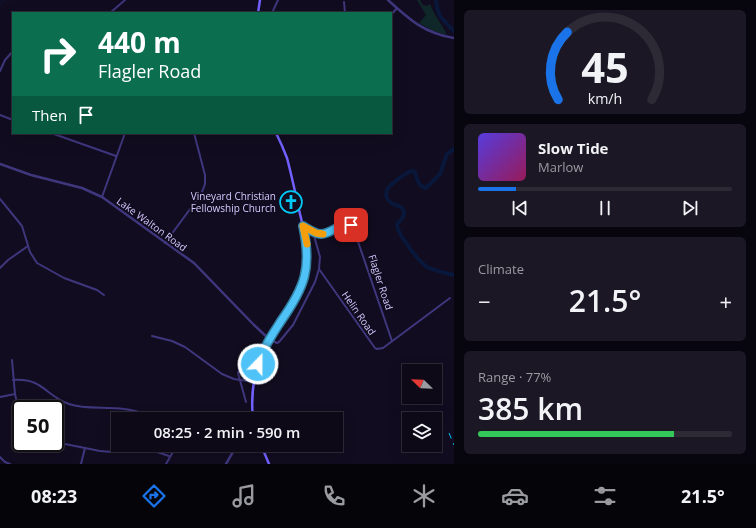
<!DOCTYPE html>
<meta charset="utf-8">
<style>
:root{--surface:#0d0917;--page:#1b1724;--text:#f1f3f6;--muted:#9a9aa1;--line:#2d2a36;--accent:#1a73e8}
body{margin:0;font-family:"Open Sans",sans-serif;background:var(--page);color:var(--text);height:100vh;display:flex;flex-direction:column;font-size:15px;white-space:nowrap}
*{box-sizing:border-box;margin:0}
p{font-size:13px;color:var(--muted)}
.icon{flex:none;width:22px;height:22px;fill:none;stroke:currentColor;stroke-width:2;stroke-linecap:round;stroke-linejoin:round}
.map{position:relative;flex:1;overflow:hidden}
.drawer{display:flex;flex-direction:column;gap:10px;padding:10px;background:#07050d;width:302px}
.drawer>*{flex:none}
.banner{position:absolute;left:12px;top:12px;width:380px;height:122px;border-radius:0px;box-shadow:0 4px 16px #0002,0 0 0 1px var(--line);background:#0b6e4f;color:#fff;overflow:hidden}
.needle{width:26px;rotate:293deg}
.fabs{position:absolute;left:402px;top:364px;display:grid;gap:8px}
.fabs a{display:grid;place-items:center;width:40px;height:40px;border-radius:0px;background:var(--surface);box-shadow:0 4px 16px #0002,0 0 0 1px var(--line);font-size:20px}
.speed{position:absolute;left:12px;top:400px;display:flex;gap:8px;font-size:20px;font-weight:700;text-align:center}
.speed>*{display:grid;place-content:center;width:52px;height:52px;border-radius:50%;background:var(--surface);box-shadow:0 4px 16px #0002,0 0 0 1px var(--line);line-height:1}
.speed .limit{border:2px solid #111;border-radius:6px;background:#fff;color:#111}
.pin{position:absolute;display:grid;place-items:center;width:34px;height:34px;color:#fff;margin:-17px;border-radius:8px;box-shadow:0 2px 6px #0006}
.me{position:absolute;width:44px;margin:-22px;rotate:22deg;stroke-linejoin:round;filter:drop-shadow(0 0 3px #0008)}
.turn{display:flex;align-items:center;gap:14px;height:84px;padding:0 20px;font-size:18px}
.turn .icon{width:52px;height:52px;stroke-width:2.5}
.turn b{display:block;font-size:28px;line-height:34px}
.then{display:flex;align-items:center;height:38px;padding:0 20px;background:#0003;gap:8px;font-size:15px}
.big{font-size:30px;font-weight:600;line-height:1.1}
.drawer .tile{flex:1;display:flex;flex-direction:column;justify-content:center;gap:6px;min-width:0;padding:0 14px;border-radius:6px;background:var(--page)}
.drawer .dial{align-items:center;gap:0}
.dial svg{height:104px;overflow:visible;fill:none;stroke:var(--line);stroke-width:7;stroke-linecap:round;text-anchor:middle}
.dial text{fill:var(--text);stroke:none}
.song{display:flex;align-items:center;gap:12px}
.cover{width:48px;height:48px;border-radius:6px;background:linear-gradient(135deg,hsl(250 70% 55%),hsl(330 70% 35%))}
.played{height:4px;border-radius:2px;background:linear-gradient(90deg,var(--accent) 15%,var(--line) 15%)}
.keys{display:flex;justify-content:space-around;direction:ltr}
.heat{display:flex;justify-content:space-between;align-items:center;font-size:22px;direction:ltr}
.charge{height:6px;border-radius:3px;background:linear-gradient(90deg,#34c759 77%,var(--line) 0)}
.trip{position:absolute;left:111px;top:412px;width:232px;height:40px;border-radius:0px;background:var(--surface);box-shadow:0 4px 16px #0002,0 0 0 1px var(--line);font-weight:600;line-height:40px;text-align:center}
.menu{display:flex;height:64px;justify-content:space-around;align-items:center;background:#050409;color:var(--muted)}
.menu .icon{width:28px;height:28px}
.menu .on{color:var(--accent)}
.menu b{font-size:18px;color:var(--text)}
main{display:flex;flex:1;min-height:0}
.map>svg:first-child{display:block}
.green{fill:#0f2729}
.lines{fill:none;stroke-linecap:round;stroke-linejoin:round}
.stream{stroke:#09173b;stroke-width:1}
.river{stroke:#09173b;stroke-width:4}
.minor{stroke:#3f377e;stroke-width:2}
.tertiary{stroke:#3f377e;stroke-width:2.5}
.secondary{stroke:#7261ff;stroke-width:2.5}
.rail{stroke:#00c9f5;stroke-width:1;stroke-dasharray:6 5;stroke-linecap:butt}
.route-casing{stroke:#337fa1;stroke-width:10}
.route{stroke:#4fc3f7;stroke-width:7}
.slow{stroke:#f59e0b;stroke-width:7}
.labels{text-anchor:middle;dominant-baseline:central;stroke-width:4;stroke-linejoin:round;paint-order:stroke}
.poi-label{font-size:10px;fill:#d4caff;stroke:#110c1f;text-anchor:end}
.street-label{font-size:10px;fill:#d4caff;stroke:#110c1f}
</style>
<main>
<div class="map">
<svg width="454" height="464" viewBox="0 0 454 464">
<rect width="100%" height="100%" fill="#110c1f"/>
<path class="green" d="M 417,0 L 420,0 L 423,5 L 427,6 L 430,4 C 435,17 442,24 447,35 L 433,31 L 419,23 L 426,15 Z"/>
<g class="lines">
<path class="stream" d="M 0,4 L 4,0"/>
<g class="river">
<path d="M 436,0 C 437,16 443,20 454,31"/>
<path d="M 454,149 L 447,154 L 440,174 L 426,188 C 418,186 417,179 415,172 L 411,171 C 404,174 398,179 392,184 C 385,190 383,198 393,204 C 397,206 404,206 404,213 C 404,218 400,221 397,224 C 396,232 419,262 427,267 C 435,271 445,273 454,275"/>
</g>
<g class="minor">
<path d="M 344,2 L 345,13"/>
<path d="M 110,13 L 125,0"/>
<path d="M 272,13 L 278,0"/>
<path d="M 391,15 L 397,8"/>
<path d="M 0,71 L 5,60 L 13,51"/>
<path d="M 0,115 L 13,120"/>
<path d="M 51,133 L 116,156"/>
<path d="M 102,197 L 125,133"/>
<path d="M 0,199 L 22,226 L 30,252 L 37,263 L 64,278 L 97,290 L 104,295"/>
<path d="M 311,230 C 331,241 339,217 353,227 L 392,341"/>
<path d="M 165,243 L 196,201 L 202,192 L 205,184 L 205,175 L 194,133"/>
<path d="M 0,268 L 8,260 L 28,246"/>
<path d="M 319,269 L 375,348 L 377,349 L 383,348 L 450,298"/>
<path d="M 152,336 L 172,341 L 185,347 L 222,374 L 234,379 L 254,382"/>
<path d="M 269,339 L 277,343 L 279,342 L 293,325 L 315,282 L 319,269 L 320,257 L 313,232 L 303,226"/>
<path d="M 12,360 L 15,394 L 21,420"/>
<path d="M 13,380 C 44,378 44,395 69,404 C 86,410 106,406 124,409 C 136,410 148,415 160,419"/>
<path d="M 0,397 L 15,394"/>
<path d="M 246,402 L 238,373 L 242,365 L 246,361"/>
<path d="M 192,419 L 193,416"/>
<path d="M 55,442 L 100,451 L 112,452 L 131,448 L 145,448 L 169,456"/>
<path d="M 0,457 L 5,462 L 10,464"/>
<path d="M 81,464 L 85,448"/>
<path d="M 166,464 L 177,445"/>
</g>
<g class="tertiary">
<path d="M 388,0 C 410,20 424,33 454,38"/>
<path d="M 0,164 L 31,175 L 82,188 L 102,197 L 194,263 L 254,325 L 269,339"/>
<path d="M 226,464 L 237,445"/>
</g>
<g class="secondary">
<path d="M 258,13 L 260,0"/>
<path d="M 253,419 C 250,390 256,360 272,335 C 281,321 293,307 300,292 C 304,282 307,272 307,262 C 308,246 304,230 300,214 C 296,196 292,177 287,158 C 284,150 280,141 276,133"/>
<path d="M 261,445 L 269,464"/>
</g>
<path class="rail" d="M 449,433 L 454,445"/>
</g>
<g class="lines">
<g class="route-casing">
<path id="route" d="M 258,364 C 263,348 272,335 281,321 C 305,287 312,268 303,226 C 308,229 315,234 321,234 C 332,234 339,222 351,225"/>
</g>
<use href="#route" class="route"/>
<path class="slow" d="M 307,244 L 303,226 L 316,233 L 323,234"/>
</g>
<defs>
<g id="church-ring" transform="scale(1.15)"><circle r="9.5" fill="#110c1f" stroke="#00c9f5" stroke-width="1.5"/><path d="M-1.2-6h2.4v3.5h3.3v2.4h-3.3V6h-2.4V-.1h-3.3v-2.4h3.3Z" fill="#00c9f5"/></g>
</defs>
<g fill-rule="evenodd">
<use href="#church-ring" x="291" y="202"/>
</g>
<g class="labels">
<g class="poi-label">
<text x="276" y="196">Vineyard Christian<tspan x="276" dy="12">Fellowship Church</tspan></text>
</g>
<g class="street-label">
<text transform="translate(152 224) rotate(36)">Lake Walton Road</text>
<text transform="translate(381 282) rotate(72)">Flagler Road</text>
<text transform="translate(359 313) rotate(55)">Helin Road</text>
</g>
</g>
</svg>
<div class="fabs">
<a><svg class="needle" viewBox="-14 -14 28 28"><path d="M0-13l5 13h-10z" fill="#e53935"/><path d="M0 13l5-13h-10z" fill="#9a9aa1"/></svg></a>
<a><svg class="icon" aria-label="layers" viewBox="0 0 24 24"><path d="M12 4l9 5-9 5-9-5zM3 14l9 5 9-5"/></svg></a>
</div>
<div class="speed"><div class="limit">50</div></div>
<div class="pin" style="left:351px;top:225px;background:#d93025"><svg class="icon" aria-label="arrive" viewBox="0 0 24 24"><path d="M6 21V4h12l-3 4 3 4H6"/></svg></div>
<svg class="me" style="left:258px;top:364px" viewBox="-20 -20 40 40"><circle r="17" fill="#4fc3f7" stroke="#fff" stroke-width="3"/><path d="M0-11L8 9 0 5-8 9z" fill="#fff"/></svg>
<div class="trip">08:25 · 2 min · 590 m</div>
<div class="banner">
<div class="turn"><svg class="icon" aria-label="right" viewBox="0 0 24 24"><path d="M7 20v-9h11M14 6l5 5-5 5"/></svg><div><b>440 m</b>Flagler Road</div></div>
<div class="then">Then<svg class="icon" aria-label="arrive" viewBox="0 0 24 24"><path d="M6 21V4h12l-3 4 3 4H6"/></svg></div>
</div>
</div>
<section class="drawer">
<div class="tile dial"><svg viewBox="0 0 100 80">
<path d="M14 69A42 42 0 1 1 86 69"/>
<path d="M14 69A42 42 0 0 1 21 17" stroke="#1a73e8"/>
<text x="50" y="56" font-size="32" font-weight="700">45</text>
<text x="50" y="72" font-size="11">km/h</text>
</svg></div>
<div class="tile">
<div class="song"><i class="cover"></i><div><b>Slow Tide</b><p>Marlow</p></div></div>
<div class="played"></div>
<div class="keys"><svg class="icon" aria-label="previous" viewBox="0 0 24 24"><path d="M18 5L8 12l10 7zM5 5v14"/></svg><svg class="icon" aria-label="pause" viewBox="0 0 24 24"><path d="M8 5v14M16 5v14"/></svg><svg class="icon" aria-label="next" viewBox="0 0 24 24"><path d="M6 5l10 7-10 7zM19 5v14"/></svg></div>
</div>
<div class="tile"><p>Climate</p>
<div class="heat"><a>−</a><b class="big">21.5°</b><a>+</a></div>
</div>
<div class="tile"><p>Range · 77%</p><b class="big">385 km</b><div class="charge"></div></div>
</section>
</main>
<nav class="menu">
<b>08:23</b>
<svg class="icon on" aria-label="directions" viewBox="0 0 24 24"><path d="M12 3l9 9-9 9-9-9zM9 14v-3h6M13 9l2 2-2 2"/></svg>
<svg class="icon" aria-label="music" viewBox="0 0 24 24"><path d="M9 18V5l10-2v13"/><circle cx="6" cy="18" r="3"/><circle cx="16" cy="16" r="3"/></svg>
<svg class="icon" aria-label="phone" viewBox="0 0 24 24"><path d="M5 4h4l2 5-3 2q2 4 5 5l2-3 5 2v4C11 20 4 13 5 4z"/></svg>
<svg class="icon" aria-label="climate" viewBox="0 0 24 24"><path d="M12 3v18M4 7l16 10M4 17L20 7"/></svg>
<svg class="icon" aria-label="car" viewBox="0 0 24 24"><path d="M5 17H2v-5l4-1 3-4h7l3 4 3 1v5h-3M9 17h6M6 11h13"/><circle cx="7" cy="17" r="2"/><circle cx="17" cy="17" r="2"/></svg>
<svg class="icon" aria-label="filters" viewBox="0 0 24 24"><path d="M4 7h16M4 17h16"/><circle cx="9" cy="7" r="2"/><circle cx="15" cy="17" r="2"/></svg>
<b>21.5°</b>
</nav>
